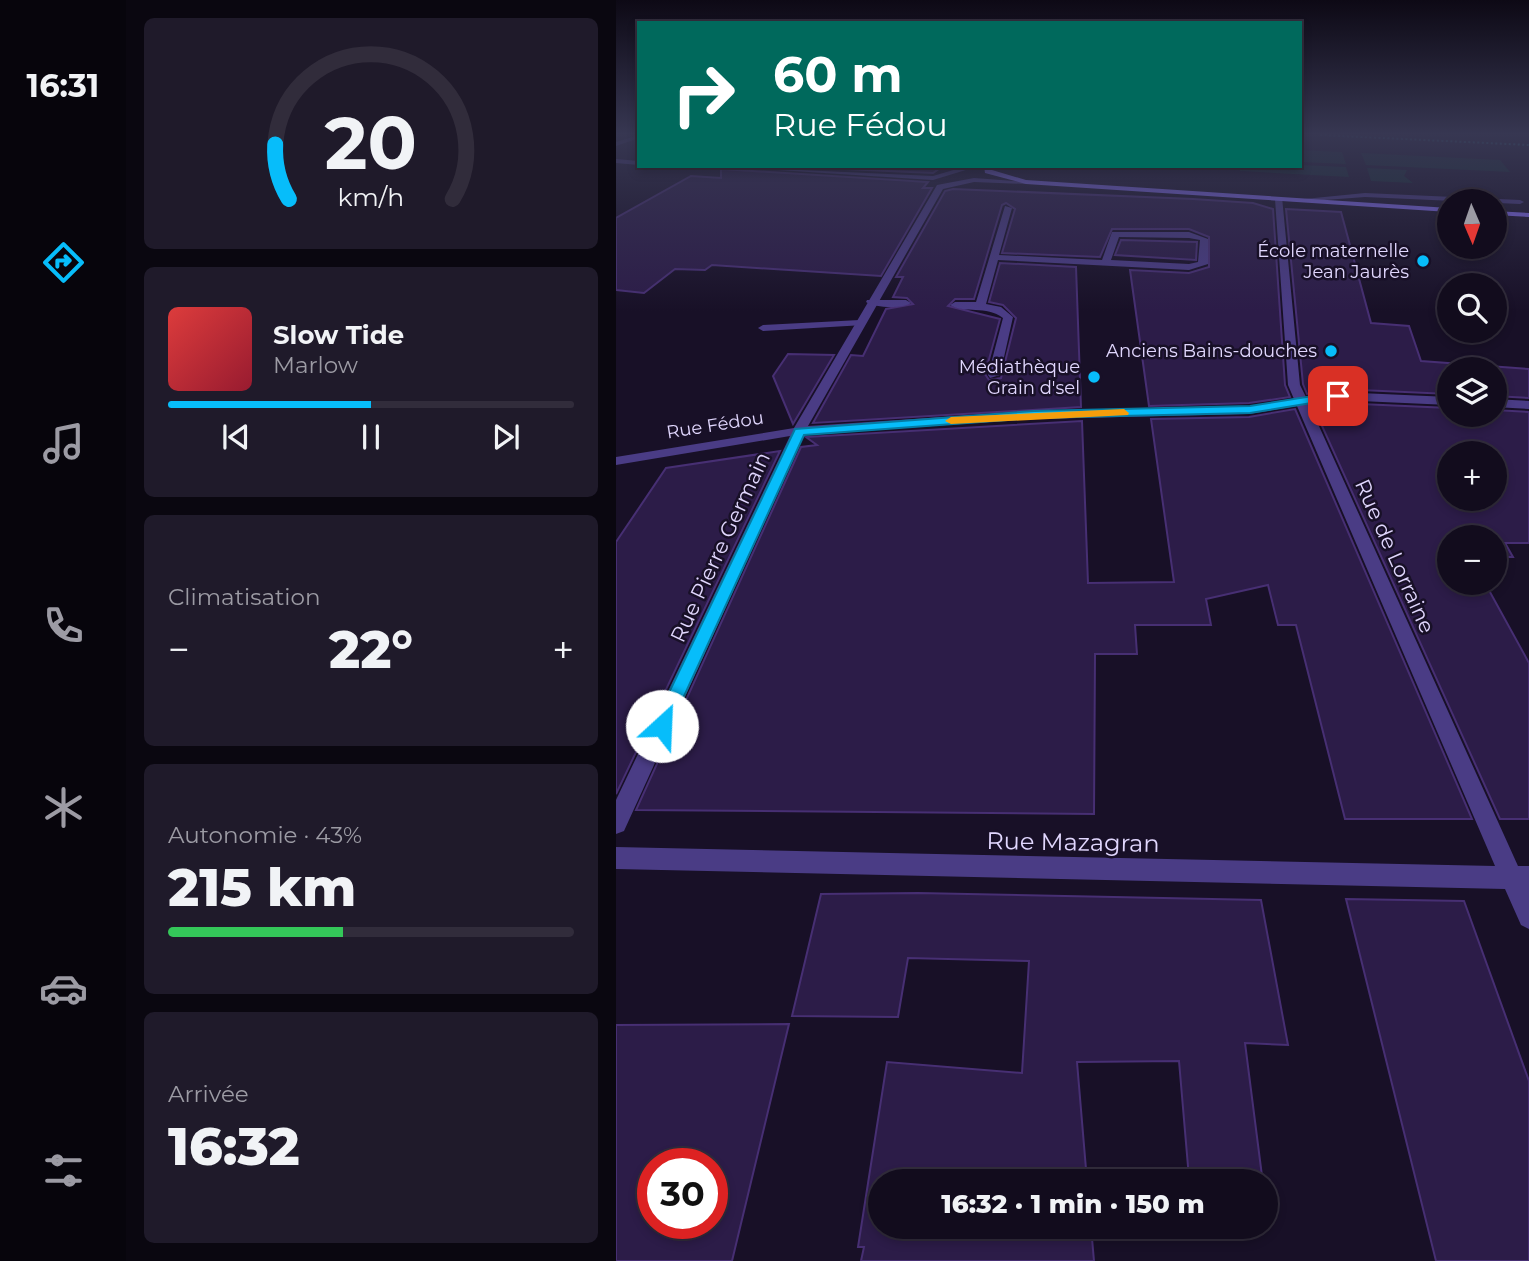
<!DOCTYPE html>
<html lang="fr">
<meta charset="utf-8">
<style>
:root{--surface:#120c1d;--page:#1f1a2a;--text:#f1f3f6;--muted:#9c9ba4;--line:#312c3b;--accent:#07bdfa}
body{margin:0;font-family:Montserrat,sans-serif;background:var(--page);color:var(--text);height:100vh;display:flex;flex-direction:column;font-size:26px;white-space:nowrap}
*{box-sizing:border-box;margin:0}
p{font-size:23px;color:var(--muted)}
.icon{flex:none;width:38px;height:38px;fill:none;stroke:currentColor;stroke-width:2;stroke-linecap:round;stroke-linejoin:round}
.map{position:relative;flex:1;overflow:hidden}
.drawer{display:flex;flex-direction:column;gap:18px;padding:18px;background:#0a0710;width:490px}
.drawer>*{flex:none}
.hud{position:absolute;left:21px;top:21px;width:665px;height:147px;border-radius:0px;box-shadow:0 4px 10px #0003,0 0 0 2px var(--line);background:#00695c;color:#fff;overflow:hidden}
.needle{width:46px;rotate:178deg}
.buttons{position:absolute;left:821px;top:189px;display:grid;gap:14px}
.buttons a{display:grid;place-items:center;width:70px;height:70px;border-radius:50%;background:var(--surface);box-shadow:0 4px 10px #0003,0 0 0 2px var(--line);font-size:35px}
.speed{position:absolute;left:21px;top:1148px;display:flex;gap:14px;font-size:35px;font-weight:700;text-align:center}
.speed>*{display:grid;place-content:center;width:91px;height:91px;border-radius:50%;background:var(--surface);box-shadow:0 4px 10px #0003,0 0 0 2px var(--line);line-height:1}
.speed .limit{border:10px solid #d22;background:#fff;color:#111}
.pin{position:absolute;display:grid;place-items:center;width:60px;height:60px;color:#fff;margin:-30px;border-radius:14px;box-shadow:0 4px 10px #0006}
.me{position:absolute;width:77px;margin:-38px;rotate:25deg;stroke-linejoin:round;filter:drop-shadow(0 0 5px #0008)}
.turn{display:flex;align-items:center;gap:24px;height:147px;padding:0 21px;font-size:32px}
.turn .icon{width:91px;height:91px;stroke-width:2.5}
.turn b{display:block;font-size:49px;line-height:60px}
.big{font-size:52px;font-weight:800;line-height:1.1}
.drawer .card{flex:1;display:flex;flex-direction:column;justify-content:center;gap:10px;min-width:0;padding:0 24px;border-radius:10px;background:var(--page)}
.drawer .dial{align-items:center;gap:0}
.dial svg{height:182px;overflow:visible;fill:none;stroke:var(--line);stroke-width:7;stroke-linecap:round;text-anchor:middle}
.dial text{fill:var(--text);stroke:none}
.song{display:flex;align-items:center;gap:21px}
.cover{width:84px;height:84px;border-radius:10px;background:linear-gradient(135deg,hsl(0 70% 55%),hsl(350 70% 35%))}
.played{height:7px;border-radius:4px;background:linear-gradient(90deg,var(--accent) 50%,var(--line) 50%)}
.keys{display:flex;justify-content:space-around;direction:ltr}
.heat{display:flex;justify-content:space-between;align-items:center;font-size:38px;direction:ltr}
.charge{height:10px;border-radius:5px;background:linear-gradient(90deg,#34c759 43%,var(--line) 0)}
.trip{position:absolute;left:252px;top:1169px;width:410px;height:70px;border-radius:35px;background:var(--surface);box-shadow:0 4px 10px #0003,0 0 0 2px var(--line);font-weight:800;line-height:70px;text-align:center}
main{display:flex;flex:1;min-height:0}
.tab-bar{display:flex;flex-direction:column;width:126px;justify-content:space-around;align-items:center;background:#07050c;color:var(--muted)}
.tab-bar .icon{width:49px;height:49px}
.tab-bar .selected{color:var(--accent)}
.tab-bar b{font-size:32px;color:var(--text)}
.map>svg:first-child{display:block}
.green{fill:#132d31}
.building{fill:#2c1c48;stroke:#472f73;stroke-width:2;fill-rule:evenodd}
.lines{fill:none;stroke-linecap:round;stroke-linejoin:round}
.path{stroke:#32abb7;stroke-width:2;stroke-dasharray:2 2.5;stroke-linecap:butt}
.lane{fill:#4a3c85;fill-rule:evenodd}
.street{fill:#4a3c85;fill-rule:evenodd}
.secondary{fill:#8970fc;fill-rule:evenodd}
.route{fill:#07bdfa;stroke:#057ba2;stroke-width:2}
.slow{fill:#f59e0b}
.poi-dot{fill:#07bdfa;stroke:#181027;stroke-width:2.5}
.labels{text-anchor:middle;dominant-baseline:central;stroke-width:5;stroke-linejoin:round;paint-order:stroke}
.far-poi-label{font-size:18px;fill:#e1d7fe;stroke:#181027;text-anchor:end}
.far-street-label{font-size:18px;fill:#e1d7fe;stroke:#181027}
.street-label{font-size:21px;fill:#e1d7fe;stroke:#181027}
.near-street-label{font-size:24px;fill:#e1d7fe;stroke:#181027}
</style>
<main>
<nav class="tab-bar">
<b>16:31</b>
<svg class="icon selected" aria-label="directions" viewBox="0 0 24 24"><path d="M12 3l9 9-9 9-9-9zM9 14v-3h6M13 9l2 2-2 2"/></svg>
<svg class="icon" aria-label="music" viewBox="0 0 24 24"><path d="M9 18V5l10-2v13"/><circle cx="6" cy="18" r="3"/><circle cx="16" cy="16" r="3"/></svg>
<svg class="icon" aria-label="phone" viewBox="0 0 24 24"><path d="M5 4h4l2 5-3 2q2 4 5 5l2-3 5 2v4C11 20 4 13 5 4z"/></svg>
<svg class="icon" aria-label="climate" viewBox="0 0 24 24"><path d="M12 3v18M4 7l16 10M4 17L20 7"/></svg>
<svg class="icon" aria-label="car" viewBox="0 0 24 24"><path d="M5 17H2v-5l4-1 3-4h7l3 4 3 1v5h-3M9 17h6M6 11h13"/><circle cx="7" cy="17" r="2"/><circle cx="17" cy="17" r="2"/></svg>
<svg class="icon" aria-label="filters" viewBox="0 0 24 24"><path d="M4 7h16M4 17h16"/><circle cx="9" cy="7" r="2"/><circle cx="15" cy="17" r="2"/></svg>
</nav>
<section class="drawer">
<div class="card dial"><svg viewBox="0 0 100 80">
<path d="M14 69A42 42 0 1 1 86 69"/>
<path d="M14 69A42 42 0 0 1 8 45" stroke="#07bdfa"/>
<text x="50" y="56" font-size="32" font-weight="700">20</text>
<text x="50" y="72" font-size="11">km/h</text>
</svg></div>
<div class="card">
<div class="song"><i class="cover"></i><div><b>Slow Tide</b><p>Marlow</p></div></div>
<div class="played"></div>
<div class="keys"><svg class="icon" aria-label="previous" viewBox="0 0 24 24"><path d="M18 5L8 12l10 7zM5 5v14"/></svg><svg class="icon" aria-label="pause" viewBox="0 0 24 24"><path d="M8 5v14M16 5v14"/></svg><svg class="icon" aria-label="next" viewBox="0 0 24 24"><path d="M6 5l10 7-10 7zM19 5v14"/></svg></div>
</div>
<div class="card"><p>Climatisation</p>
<div class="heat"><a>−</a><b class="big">22°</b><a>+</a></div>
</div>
<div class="card"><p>Autonomie · 43%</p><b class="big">215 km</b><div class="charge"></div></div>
<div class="card"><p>Arrivée</p><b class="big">16:32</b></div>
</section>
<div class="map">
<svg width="913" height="1261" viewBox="0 0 913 1261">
<rect width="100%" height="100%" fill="#181027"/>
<g class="green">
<path d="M 684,150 L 726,152 L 730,164 L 684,162 Z"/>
<path d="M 745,153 L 884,160 L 894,172 L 750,165 Z"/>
<path d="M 684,165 L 730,167 L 733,177 L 624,171 L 624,166 Z"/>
<path d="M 751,168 L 791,170 L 788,176 L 797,183 L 755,181 Z"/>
</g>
<g class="building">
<path d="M 160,166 L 327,166 L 317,173 Z"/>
<path d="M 105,169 L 312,182 L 307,188 L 316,188 L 265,276 L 96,265 L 89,270 L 59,269 L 28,293 L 0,290 L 0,218 L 75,176 L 105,178 Z"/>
<path d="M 337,189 L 577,199 L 637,203 L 657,209 L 669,385 L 674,397 L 633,403 L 533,406 L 514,270 L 573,273 L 593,267 L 593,237 L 573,229 L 496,229 L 484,257 L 386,253 L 399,209 L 390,203 L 386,205 L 358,299 L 339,299 L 332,306 L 384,319 L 369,374 L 373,380 L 385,378 L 400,318 L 387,305 L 373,302 L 384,263 L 460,267 L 465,407 L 197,423 L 235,355 L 247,356 L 270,309 L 297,304 L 291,298 L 277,297 L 287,277 L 280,277 L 329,191 Z"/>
<path d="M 670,209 L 725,212 L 755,323 L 793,326 L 805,361 L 913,369 L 913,398 L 878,396 L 878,369 L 833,369 L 833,394 L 722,389 L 691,394 L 687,384 Z"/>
<path d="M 505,240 L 581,242 L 580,260 L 499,255 Z"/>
<path d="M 172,354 L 218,355 L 177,424 L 157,376 Z"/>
<path d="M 722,403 L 833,408 L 833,415 L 878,415 L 878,410 L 913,412 L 913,543 L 889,543 L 897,557 L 878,557 L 878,537 L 833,537 L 833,583 L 869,583 L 913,663 L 913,819 L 884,819 L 697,406 ZM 833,453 L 878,453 L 878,499 L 833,499 Z"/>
<path d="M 679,409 L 856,819 L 729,819 L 680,625 L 662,625 L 652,585 L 590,599 L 595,625 L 519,625 L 521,654 L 479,654 L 478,814 L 20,810 L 185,447 L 201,445 L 190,437 L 466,421 L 472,583 L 558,582 L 535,419 L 633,417 Z"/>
<path d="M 164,451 L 0,794 L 0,542 L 50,468 Z"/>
<path d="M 302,893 L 645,900 L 672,1045 L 629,1043 L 646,1176 L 573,1178 L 563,1061 L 461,1062 L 471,1181 L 264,1181 L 264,1227 L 475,1227 L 478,1261 L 245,1261 L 248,1247 L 242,1247 L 271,1062 L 406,1073 L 413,961 L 292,958 L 282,1017 L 176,1016 L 205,894 Z"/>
<path d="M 730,899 L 848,901 L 913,1081 L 913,1261 L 820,1261 Z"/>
<path d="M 173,1024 L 116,1261 L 0,1261 L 0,1025 ZM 37,1164 L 96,1164 L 96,1223 L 37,1223 Z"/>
</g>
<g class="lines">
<path class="path" d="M 704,135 L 913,145"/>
<g class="lane">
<path d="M 23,135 L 23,138 L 0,146 L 0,142 Z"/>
<path d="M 749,193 L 904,200 L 908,202 L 904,204 L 749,197 L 682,202 L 678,200 Z"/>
<path d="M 389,206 L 396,208 L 383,255 L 486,260 L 496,232 L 573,232 L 592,239 L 592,264 L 573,270 L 382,260 L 370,304 L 385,307 L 397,317 L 384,375 L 374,378 L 372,375 L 387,318 C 370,305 349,314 334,305 L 339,302 L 360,302 ZM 503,237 L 573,238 L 584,240 L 582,262 L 573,264 L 495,260 Z"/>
<path d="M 251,300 L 290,300 L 295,303 C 286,309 259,308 250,302 Z"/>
<path d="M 244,320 L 249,323 L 248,325 L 147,331 L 142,328 L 147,325 Z"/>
</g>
<g class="street">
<path d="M 0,159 L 23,161 L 23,165 L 0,163 Z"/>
<path d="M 97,166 L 317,176 L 351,166 L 363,166 L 317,180 Z"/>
<path d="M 358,178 L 414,182 L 410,184 L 358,182 L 327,189 L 192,426 L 418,411 L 633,406 L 678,399 L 672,385 L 659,199 L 666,197 L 684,385 L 690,397 L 722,392 L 833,397 L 833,405 L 722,400 L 693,404 L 902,866 L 913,866 L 913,929 L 905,925 L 889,889 L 0,869 L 0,847 L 879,866 L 681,406 L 633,414 L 418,419 L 188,435 L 8,831 L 0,834 L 0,800 L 174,436 L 0,465 L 0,457 L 178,428 L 321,185 Z"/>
<path d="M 878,399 L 913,401 L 913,409 L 878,407 Z"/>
</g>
<g class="secondary">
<path d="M 368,166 L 376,166 L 376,170 L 410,180 L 833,208 L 833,212 L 410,184 L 369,173 Z"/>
<path d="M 878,211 L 913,213 L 913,217 L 878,215 Z"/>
</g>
</g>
<linearGradient id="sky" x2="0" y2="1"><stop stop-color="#0d0915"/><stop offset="0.43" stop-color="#373752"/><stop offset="1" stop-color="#373752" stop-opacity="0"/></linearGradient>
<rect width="913" height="311" fill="url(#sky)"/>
<path class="route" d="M 722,392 L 727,396 L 726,398 L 634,413 L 418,418 L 188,435 L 52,731 L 40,731 L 37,726 L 179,429 L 418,411 L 634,406 Z"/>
<path class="slow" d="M 508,409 L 513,413 L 512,415 L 335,424 L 329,421 L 335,417 Z"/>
<g class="poi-dot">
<circle cx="807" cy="261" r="7"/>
<circle cx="715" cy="351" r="7"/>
<circle cx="478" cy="377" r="7"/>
</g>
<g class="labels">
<g class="far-poi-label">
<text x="793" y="251">École maternelle<tspan x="793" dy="21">Jean Jaurès</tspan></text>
<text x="701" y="351">Anciens Bains-douches</text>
<text x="464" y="367">Médiathèque<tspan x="464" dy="21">Grain d'sel</tspan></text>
</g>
<g class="far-street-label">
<text transform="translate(99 425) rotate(-9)">Rue Fédou</text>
</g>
<g class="street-label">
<text transform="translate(104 547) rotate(-65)">Rue Pierre Germain</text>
<text transform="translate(779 556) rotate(66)">Rue de Lorraine</text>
</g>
<g class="near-street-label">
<text transform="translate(457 842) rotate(1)">Rue Mazagran</text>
</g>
</g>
</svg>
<div class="buttons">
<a><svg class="needle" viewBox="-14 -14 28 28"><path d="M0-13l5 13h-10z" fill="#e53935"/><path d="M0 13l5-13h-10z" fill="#9c9ba4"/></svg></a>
<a><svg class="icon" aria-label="search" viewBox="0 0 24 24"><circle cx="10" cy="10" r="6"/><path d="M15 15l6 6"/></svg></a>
<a><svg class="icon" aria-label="layers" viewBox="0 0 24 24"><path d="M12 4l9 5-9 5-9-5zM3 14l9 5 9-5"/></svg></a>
<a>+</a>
<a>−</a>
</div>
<div class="speed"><div class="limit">30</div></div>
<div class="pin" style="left:722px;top:396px;background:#d93025"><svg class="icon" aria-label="arrive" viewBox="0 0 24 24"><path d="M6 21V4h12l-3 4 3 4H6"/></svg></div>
<svg class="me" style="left:46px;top:726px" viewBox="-20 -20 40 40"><circle r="19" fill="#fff"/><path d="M0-13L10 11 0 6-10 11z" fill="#07bdfa"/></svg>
<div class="trip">16:32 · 1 min · 150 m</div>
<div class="hud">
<div class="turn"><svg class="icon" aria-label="right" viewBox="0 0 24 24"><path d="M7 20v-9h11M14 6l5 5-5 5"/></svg><div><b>60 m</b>Rue Fédou</div></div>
</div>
</div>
</main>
